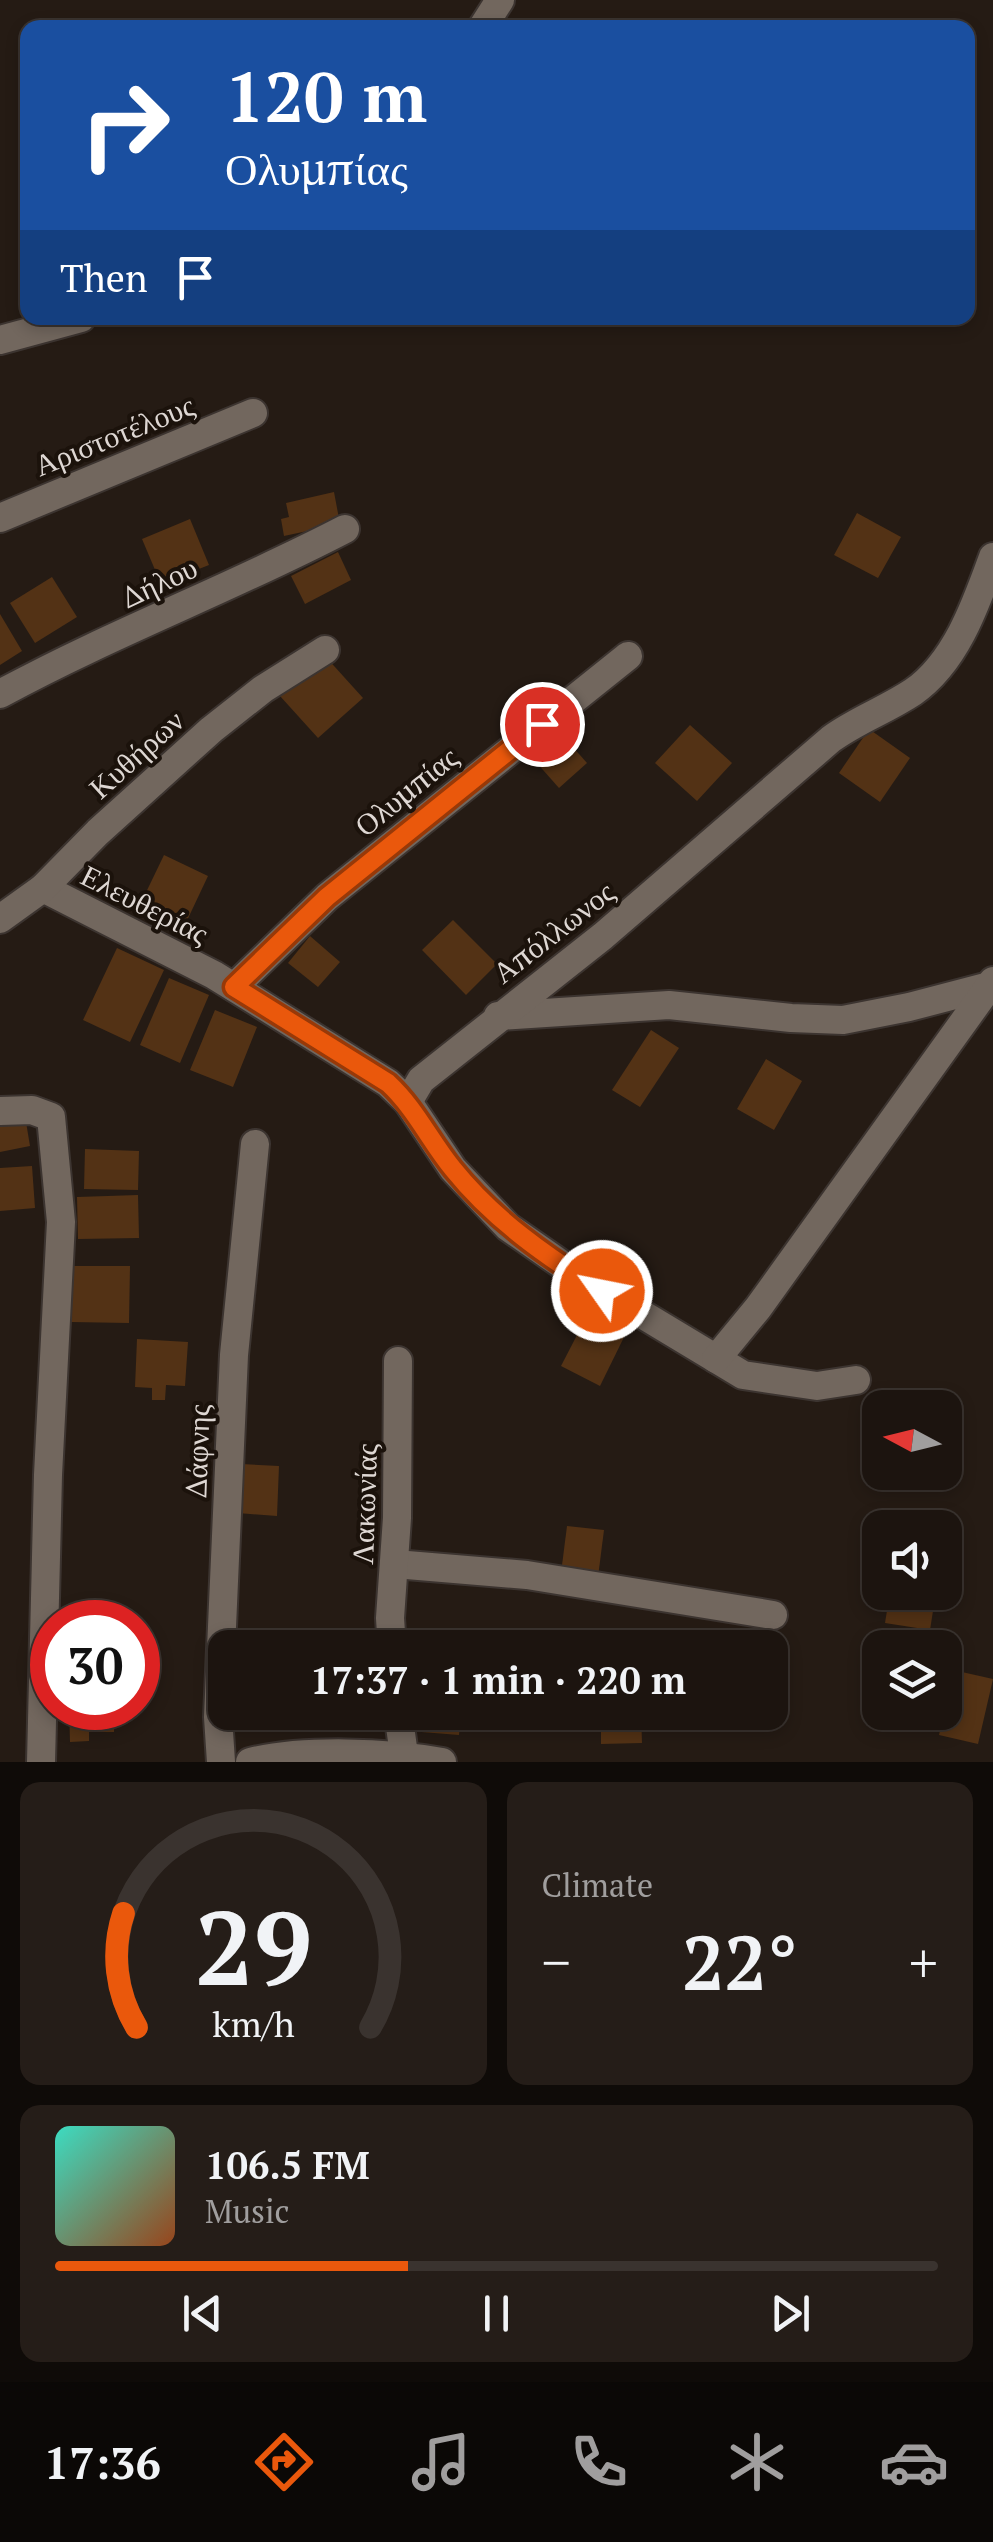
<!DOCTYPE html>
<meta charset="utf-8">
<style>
:root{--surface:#1c140f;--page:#251d18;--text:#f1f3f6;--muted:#a09e9e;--line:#3a332f;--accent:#ea580c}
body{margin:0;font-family:"PT Serif",serif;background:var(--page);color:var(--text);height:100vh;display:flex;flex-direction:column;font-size:38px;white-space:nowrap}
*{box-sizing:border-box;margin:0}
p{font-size:32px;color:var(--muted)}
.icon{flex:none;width:55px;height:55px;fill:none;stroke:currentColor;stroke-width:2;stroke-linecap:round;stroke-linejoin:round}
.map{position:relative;height:1762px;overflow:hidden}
.side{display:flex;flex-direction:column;gap:20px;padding:20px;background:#0f0b08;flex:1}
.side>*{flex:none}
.top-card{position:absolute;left:20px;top:20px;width:955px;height:305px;border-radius:20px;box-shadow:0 5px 15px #0003,0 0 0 2px var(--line);background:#1a4fa0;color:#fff;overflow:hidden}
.needle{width:65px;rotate:277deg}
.controls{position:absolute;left:862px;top:1390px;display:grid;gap:20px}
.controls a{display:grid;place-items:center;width:100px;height:100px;border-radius:20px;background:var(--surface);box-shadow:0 5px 15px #0003,0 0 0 2px var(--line);font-size:50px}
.speed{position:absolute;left:30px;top:1600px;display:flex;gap:20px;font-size:50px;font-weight:700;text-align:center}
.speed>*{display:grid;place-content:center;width:130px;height:130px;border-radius:50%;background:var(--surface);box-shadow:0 5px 15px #0003,0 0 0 2px var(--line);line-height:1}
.speed .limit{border:15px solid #d22;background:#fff;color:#111}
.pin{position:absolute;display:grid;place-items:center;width:85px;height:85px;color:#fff;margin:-42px;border:5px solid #fff;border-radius:50%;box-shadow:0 2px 10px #0007}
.me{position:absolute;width:110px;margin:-55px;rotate:303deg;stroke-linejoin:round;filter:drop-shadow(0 0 8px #0008)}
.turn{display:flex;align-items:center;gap:35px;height:210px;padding:0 40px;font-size:45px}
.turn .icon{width:130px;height:130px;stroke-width:2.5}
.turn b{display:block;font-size:70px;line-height:85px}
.then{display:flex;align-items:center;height:95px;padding:0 40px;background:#0003;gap:20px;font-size:38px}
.big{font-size:75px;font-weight:600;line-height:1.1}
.side .card{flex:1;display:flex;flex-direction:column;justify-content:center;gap:15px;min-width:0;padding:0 35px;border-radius:20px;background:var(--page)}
.side .dial{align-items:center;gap:0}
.dial svg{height:260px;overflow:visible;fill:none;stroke:var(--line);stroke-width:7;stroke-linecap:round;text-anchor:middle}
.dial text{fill:var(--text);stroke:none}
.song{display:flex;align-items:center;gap:30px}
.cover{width:120px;height:120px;border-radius:15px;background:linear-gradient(135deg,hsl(170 70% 55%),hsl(20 70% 35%))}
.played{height:10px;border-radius:5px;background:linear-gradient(90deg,var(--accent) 40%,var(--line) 40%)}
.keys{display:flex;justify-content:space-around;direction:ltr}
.heat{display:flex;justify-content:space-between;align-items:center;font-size:55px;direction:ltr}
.side .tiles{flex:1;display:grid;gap:20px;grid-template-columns:1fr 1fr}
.card:last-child{grid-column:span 2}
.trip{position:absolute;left:208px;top:1630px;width:580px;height:100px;border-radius:20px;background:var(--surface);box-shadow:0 5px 15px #0003,0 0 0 2px var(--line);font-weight:600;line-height:100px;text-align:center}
.menu{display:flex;height:160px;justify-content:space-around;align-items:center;background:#0b0806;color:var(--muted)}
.menu .icon{width:70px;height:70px}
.menu .active{color:var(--accent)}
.menu b{font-size:45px;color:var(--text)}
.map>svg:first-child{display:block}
.building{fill:#533215}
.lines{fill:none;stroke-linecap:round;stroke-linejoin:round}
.minor-casing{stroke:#3c3430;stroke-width:32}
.minor{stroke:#72675e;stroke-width:28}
.route-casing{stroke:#983908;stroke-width:25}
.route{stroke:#ea580c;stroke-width:18}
.labels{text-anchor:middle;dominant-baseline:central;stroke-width:8;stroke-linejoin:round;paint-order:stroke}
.street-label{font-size:30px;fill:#ded7d3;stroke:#1b120b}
</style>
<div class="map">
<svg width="993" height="1762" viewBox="0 0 993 1762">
<rect width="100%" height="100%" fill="#251b14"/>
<g class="building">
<path d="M 334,492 L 340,524 L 284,536 L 281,519 L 289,517 L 286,503 Z"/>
<path d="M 857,513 L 901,537 L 878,578 L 834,555 Z"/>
<path d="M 190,519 L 209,565 L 161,584 L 142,539 Z"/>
<path d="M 338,552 L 351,580 L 305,604 L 291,576 Z"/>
<path d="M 52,577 L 77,617 L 35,643 L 10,603 Z"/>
<path d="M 0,614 L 22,651 L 0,665 Z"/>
<path d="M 325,656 L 363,698 L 318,738 L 280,696 Z"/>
<path d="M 690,725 L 732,763 L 697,801 L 655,763 Z"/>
<path d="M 556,728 L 587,763 L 559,788 L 528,753 Z"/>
<path d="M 869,729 L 910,758 L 880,802 L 839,773 Z"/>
<path d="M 164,855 L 208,876 L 183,929 L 138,909 Z"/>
<path d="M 453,920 L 497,964 L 466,995 L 422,950 Z"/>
<path d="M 310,936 L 340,962 L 318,987 L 288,963 Z"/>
<path d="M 117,948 L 164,970 L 130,1042 L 83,1020 Z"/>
<path d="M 169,978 L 209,995 L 180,1063 L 140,1045 Z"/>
<path d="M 215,1010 L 257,1027 L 233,1087 L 190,1070 Z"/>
<path d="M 651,1030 L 679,1048 L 640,1107 L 612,1090 Z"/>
<path d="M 766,1059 L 802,1081 L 774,1130 L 737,1109 Z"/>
<path d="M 25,1116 L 30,1146 L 0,1152 L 0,1120 Z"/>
<path d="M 85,1149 L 139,1151 L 138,1190 L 84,1189 Z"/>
<path d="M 32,1166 L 35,1208 L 0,1211 L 0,1168 Z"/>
<path d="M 138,1195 L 139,1238 L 78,1239 L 77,1197 Z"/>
<path d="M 72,1266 L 130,1266 L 129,1323 L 71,1322 Z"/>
<path d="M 590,1310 L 628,1329 L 600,1386 L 561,1366 Z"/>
<path d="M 137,1339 L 188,1342 L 185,1386 L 166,1385 L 165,1400 L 152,1400 L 152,1388 L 135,1387 Z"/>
<path d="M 241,1464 L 279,1466 L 277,1516 L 238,1513 Z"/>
<path d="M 567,1526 L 604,1530 L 598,1577 L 561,1573 Z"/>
<path d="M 890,1592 L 936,1592 L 930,1630 L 885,1623 Z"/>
<path d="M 953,1670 L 993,1679 L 978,1744 L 939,1735 Z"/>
<path d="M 69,1708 L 114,1708 L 114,1732 L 89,1732 L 89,1741 L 70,1742 Z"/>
<path d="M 410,1712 L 461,1712 L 459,1735 L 409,1731 Z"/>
<path d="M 601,1712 L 641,1712 L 642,1743 L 601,1744 Z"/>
</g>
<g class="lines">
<g class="minor-casing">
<g id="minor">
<path d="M 482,28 L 500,0"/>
<path d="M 0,340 L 81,318"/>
<path d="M 0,518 L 253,413"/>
<path d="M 0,694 C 112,633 232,588 345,529"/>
<path d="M 43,888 L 214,975 L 388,1083 L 408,1102 L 453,1169 L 508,1227 L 577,1275 L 743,1375 L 817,1386 L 856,1380"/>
<path d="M 0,919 L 43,888 L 98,832 L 211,730 L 263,689 L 325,650"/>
<path d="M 234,987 L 327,897 L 628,656"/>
<path d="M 498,1016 L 669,1005 L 791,1018 L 843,1020 L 909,1007 L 993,985"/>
<path d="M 408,1102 L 421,1080 L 603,936 L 831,739 C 857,720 886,710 913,692 C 956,662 976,604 993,557"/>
<path d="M 0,1111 L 32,1110 L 51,1117 L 61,1222 L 48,1475 L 41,1762"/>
<path d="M 716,1359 L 758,1308 L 993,981"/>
<path d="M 395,1564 L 527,1575 L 773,1615"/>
<path d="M 392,1648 L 390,1618 L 397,1518 L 398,1361"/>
<path d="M 398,1712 L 404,1755"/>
<path d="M 221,1762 L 218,1717 L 234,1355 L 255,1144"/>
<path d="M 250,1762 C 303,1749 388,1752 442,1762"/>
</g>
</g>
<use href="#minor" class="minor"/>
</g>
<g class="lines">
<g class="route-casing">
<path id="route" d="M 542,724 L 327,897 L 234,987 L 388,1083 C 416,1109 430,1141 453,1169 C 494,1220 547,1257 602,1291"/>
</g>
<use href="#route" class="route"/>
</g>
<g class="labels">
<g class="street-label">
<text transform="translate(114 435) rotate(-22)">Αριστοτέλους</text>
<text transform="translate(159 582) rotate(-25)">Δήλου</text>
<text transform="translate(136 754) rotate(-42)">Κυθήρων</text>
<text transform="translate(406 791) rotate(-39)">Ολυμπίας</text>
<text transform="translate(145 904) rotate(27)">Ελευθερίας</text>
<text transform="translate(553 932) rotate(-38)">Απόλλωνος</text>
<text transform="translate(197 1451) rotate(-88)">Δάφνης</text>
<text transform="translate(364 1504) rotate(-88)">Λακωνίας</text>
</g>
</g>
</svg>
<div class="controls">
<a><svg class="needle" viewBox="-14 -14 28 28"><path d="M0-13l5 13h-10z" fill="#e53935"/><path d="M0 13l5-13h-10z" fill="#a09e9e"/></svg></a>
<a><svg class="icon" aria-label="sound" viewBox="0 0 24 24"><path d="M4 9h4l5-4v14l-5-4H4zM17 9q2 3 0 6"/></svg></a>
<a><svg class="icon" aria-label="layers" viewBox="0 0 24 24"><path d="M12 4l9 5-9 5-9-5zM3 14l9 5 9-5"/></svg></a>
</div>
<div class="speed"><div class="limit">30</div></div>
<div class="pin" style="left:542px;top:724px;background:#d93025"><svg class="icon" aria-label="arrive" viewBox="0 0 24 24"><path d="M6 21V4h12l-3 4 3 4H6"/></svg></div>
<svg class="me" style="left:602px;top:1291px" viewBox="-20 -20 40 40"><circle r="17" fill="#ea580c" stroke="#fff" stroke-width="3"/><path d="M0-11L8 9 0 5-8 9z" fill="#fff"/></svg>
<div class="trip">17:37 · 1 min · 220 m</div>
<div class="top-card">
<div class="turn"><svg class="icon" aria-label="right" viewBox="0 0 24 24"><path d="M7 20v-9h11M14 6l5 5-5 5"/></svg><div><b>120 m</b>Ολυμπίας</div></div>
<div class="then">Then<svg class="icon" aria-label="arrive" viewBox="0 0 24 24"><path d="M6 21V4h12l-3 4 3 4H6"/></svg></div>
</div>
</div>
<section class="side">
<div class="tiles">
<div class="card dial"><svg viewBox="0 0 100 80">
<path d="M14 69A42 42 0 1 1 86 69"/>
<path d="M14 69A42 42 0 0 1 10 34" stroke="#ea580c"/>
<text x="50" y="56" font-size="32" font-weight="700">29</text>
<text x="50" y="72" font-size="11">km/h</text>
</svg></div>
<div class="card"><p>Climate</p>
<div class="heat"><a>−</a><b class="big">22°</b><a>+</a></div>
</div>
<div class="card">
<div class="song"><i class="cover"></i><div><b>106.5 FM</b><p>Music</p></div></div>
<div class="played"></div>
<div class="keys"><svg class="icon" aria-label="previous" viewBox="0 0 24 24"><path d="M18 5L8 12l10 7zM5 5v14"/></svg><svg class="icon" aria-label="pause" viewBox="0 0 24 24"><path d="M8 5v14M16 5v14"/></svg><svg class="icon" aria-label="next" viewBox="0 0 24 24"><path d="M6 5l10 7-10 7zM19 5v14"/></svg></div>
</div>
</div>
</section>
<nav class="menu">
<b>17:36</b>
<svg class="icon active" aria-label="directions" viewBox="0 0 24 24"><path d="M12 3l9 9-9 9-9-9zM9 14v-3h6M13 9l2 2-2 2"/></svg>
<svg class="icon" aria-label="music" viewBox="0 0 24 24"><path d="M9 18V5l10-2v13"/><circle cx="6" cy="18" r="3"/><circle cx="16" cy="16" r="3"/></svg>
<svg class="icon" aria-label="phone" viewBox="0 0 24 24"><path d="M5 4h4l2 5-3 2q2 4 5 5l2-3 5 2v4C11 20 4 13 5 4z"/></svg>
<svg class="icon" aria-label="climate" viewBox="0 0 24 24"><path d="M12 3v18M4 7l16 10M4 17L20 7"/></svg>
<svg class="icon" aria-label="car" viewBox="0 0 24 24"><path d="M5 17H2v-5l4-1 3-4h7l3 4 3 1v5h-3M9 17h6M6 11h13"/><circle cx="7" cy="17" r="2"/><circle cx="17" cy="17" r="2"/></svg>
</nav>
